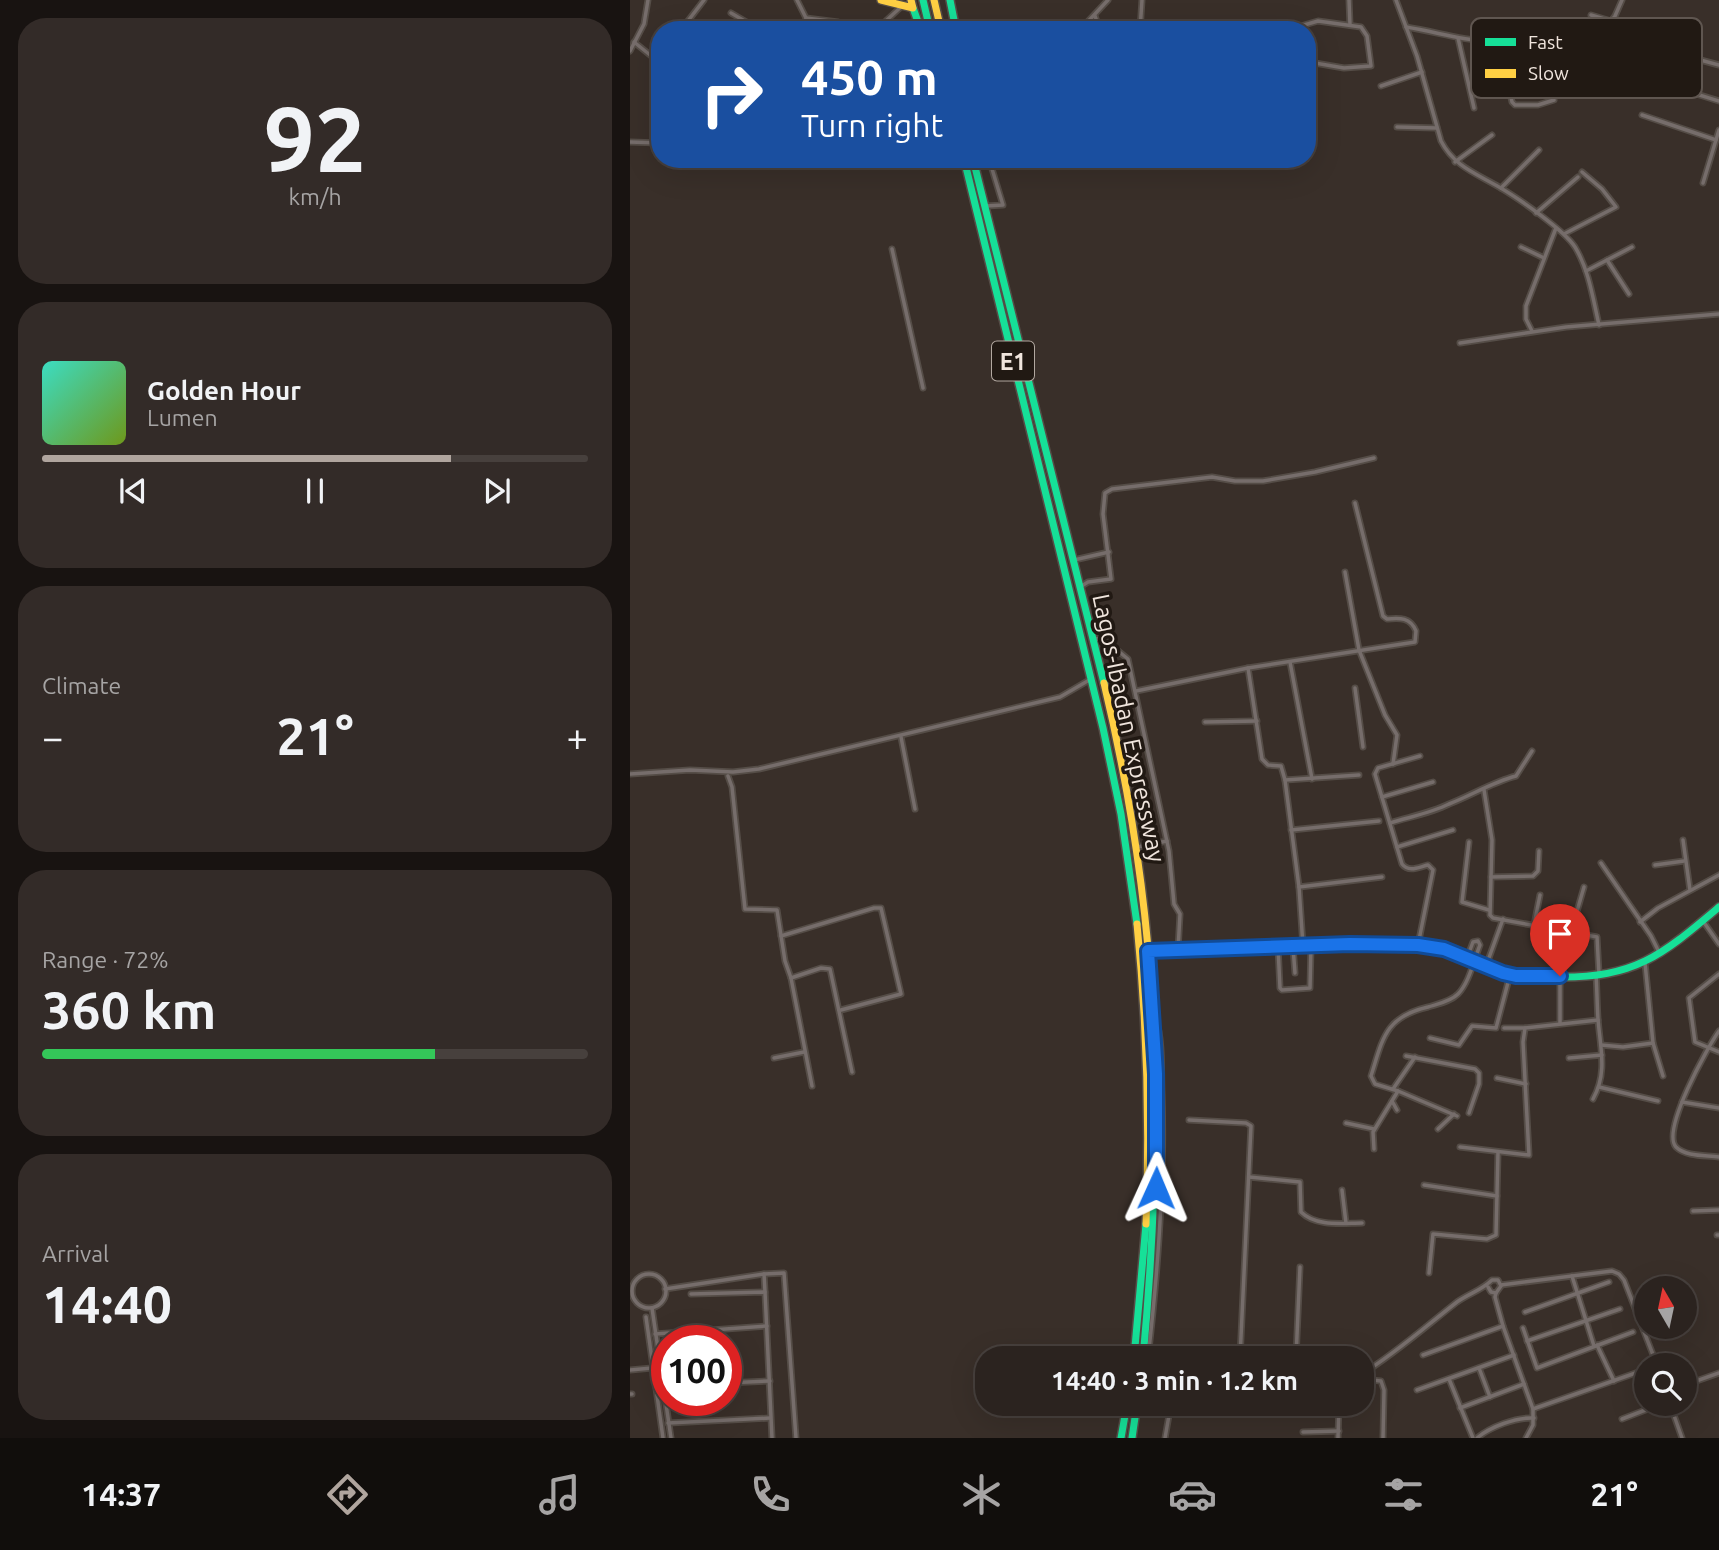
<!DOCTYPE html>
<meta charset="utf-8">
<style>
:root{--surface:#2b231f;--page:#332b28;--text:#f1f3f6;--muted:#a6a4a4;--line:#47403d;--accent:#b0a59e}
body{margin:0;font-family:Ubuntu,sans-serif;background:var(--page);color:var(--text);height:100vh;display:flex;flex-direction:column;font-size:26px;white-space:nowrap}
*{box-sizing:border-box;margin:0}
p{font-size:23px;color:var(--muted)}
.icon{flex:none;width:38px;height:38px;fill:none;stroke:currentColor;stroke-width:2;stroke-linecap:round;stroke-linejoin:round}
.map{position:relative;flex:1;overflow:hidden}
.sheet{display:flex;flex-direction:column;gap:18px;padding:18px;background:#181311;width:630px}
.sheet>*{flex:none}
.guide{position:absolute;left:21px;top:21px;width:665px;height:147px;border-radius:28px;box-shadow:0 7px 28px #0002,0 0 0 2px var(--line);background:#1a4fa0;color:#fff;overflow:hidden}
.needle{width:46px;rotate:351deg}
.controls{position:absolute;left:1004px;top:1276px;display:grid;gap:14px}
.controls a{display:grid;place-items:center;width:63px;height:63px;border-radius:50%;background:var(--surface);box-shadow:0 7px 28px #0002,0 0 0 2px var(--line);font-size:35px}
.speed{position:absolute;left:21px;top:1325px;display:flex;gap:14px;font-size:35px;font-weight:700;text-align:center}
.speed>*{display:grid;place-content:center;width:91px;height:91px;border-radius:50%;background:var(--surface);box-shadow:0 7px 28px #0002,0 0 0 2px var(--line);line-height:1}
.speed .limit{border:10px solid #d22;background:#fff;color:#111}
.pin{position:absolute;display:grid;place-items:center;width:60px;height:60px;color:#fff;margin:-72px -30px;border-radius:50% 50% 50% 0;rotate:-45deg;box-shadow:0 0 7px #0007}
.pin .icon{rotate:45deg}
.me{position:absolute;width:77px;margin:-38px;rotate:1deg;stroke-linejoin:round;filter:drop-shadow(0 0 5px #0008)}
.turn{display:flex;align-items:center;gap:24px;height:147px;padding:0 35px;font-size:32px}
.turn .icon{width:91px;height:91px;stroke-width:2.5}
.turn b{display:block;font-size:49px;line-height:60px}
.big{font-size:52px;font-weight:700;line-height:1.1}
.sheet .tile{flex:1;display:flex;flex-direction:column;justify-content:center;gap:10px;min-width:0;padding:0 24px;border-radius:28px;background:var(--page)}
.sheet .dial{align-items:center;gap:0}
.dial b{font-size:91px;line-height:1}
.song{display:flex;align-items:center;gap:21px}
.cover{width:84px;height:84px;border-radius:10px;background:linear-gradient(135deg,hsl(170 70% 55%),hsl(80 70% 35%))}
.played{height:7px;border-radius:4px;background:linear-gradient(90deg,var(--accent) 75%,var(--line) 75%)}
.keys{display:flex;justify-content:space-around;direction:ltr}
.heat{display:flex;justify-content:space-between;align-items:center;font-size:38px;direction:ltr}
.charge{height:10px;border-radius:5px;background:linear-gradient(90deg,#34c759 72%,var(--line) 0)}
.trip{position:absolute;left:345px;top:1346px;width:399px;height:70px;border-radius:28px;background:var(--surface);box-shadow:0 7px 28px #0002,0 0 0 2px var(--line);font-weight:700;line-height:70px;text-align:center}
.tab-bar{display:flex;height:112px;justify-content:space-around;align-items:center;background:#110e0c;color:var(--muted)}
.tab-bar .icon{width:49px;height:49px}
.tab-bar .current{color:var(--accent)}
.tab-bar b{font-size:32px;color:var(--text)}
main{display:flex;flex:1;min-height:0}
.map>svg:first-child{display:block}
.lines{fill:none;stroke-linecap:round;stroke-linejoin:round}
.street-casing{stroke:#554d47;stroke-width:7}
.fast-casing{stroke:#554d47;stroke-width:10}
.slow-casing{stroke:#554d47;stroke-width:10}
.street{stroke:#766d6b;stroke-width:3.5}
.fast{stroke:#16e098;stroke-width:7}
.slow{stroke:#ffcf43;stroke-width:7}
.route-casing{stroke:#114b97;stroke-width:18}
.route{stroke:#1a73e8;stroke-width:12}
.labels{text-anchor:middle;dominant-baseline:central;stroke-width:7;stroke-linejoin:round;paint-order:stroke}
.shield{fill:#211913;stroke:#b2a8a0;stroke-width:2}
.shield-label{font-size:23px;font-weight:bold;fill:#f0e5dd}
.street-label{font-size:24px;fill:#f0e5dd;stroke:#211913}
.key{fill:#211913;stroke:#5f5650;stroke-width:2}
.key-label{font-size:19px;fill:#f0e5dd}
</style>
<main>
<section class="sheet">
<div class="tile dial"><b>92</b><p>km/h</p></div>
<div class="tile">
<div class="song"><i class="cover"></i><div><b>Golden Hour</b><p>Lumen</p></div></div>
<div class="played"></div>
<div class="keys"><svg class="icon" aria-label="previous" viewBox="0 0 24 24"><path d="M18 5L8 12l10 7zM5 5v14"/></svg><svg class="icon" aria-label="pause" viewBox="0 0 24 24"><path d="M8 5v14M16 5v14"/></svg><svg class="icon" aria-label="next" viewBox="0 0 24 24"><path d="M6 5l10 7-10 7zM19 5v14"/></svg></div>
</div>
<div class="tile"><p>Climate</p>
<div class="heat"><a>−</a><b class="big">21°</b><a>+</a></div>
</div>
<div class="tile"><p>Range · 72%</p><b class="big">360 km</b><div class="charge"></div></div>
<div class="tile"><p>Arrival</p><b class="big">14:40</b></div>
</section>
<div class="map">
<svg width="1089" height="1438" viewBox="0 0 1089 1438">
<rect width="100%" height="100%" fill="#392f29"/>
<g class="lines">
<g class="street-casing">
<g id="street">
<path d="M 167,0 L 176,18 L 176,30"/>
<path d="M 719,0 L 720,25"/>
<path d="M 766,0 L 787,56 L 811,141 C 824,166 845,173 869,187 C 888,198 934,230 945,247 C 959,270 963,299 969,325"/>
<path d="M 101,13 L 130,30"/>
<path d="M 961,15 L 981,21"/>
<path d="M 465,16 L 470,30"/>
<path d="M 176,18 L 208,22"/>
<path d="M 776,27 C 825,35 855,50 905,34"/>
<path d="M 51,30 L 74,0"/>
<path d="M 246,30 L 272,6"/>
<path d="M 450,30 L 478,0"/>
<path d="M 510,30 L 512,0"/>
<path d="M 657,30 L 688,21 L 731,27 L 737,36 L 741,66 L 714,68 L 679,62"/>
<path d="M 971,34 L 985,16 L 992,0"/>
<path d="M 828,38 L 844,108"/>
<path d="M 4,42 L 30,63"/>
<path d="M 863,43 L 876,74 L 882,102 L 885,105 L 908,105 L 924,100"/>
<path d="M 0,51 L 14,24 L 18,0"/>
<path d="M 1052,55 L 1089,65"/>
<path d="M 876,74 L 931,63"/>
<path d="M 1005,75 L 1089,101"/>
<path d="M 751,86 L 792,72"/>
<path d="M 1012,115 L 1086,140"/>
<path d="M 767,127 L 807,128"/>
<path d="M 0,142 L 30,143"/>
<path d="M 825,162 L 862,135"/>
<path d="M 1073,183 L 1089,130"/>
<path d="M 871,188 L 909,150"/>
<path d="M 356,206 L 373,205 L 359,159"/>
<path d="M 906,213 L 948,177"/>
<path d="M 934,234 L 986,207 L 972,189 L 952,172"/>
<path d="M 891,247 L 914,258"/>
<path d="M 262,249 L 293,388"/>
<path d="M 977,260 L 999,294"/>
<path d="M 956,271 L 1002,247"/>
<path d="M 902,331 L 896,319 L 896,306 L 926,228"/>
<path d="M 830,343 L 936,327 L 1089,314"/>
<path d="M 444,560 L 479,552"/>
<path d="M 715,572 L 729,650 L 755,715 L 767,735 L 763,764"/>
<path d="M 450,587 L 458,582 L 481,579 L 473,514 L 475,493 L 482,489 L 582,477 L 605,481 L 633,481 L 685,472 L 744,458"/>
<path d="M 463,638 L 476,641 L 498,659 L 539,851 L 544,904 L 550,914 L 548,950"/>
<path d="M 660,662 L 682,779"/>
<path d="M 618,668 L 632,759 L 638,765 L 651,766 L 655,780 L 669,887 L 673,946"/>
<path d="M 725,688 L 733,747"/>
<path d="M 506,691 L 618,668 L 785,642 L 786,631 C 780,617 770,618 757,619 L 753,616 L 725,503"/>
<path d="M 575,722 L 627,721"/>
<path d="M 271,737 L 285,809"/>
<path d="M 0,774 L 60,770 L 103,772 L 129,769 L 430,697 L 461,679"/>
<path d="M 98,776 L 102,787 L 115,909 L 147,910 L 155,961 L 161,978 L 182,1086"/>
<path d="M 655,780 L 729,775"/>
<path d="M 854,790 L 862,840 L 860,915 L 863,918 L 967,937 L 969,974"/>
<path d="M 752,797 L 803,782"/>
<path d="M 760,823 C 779,817 801,813 819,804 C 842,795 863,782 886,776 L 902,751"/>
<path d="M 661,830 L 749,821"/>
<path d="M 1053,840 L 1060,890"/>
<path d="M 839,842 L 832,902 L 859,910"/>
<path d="M 507,847 L 537,841"/>
<path d="M 767,847 L 823,830"/>
<path d="M 971,863 L 1021,936 L 1030,954"/>
<path d="M 1025,865 L 1054,861"/>
<path d="M 861,877 L 903,876 L 908,871 L 909,851"/>
<path d="M 669,887 L 752,877"/>
<path d="M 1073,921 L 1089,944"/>
<path d="M 1010,922 L 1028,908 L 1089,875"/>
<path d="M 904,925 L 910,895"/>
<path d="M 941,932 L 954,887"/>
<path d="M 151,936 L 244,908 L 251,908 L 271,994 L 211,1010"/>
<path d="M 788,945 L 803,870 L 798,865 C 789,867 779,873 772,864 L 745,774 L 748,768 L 790,756"/>
<path d="M 648,947 L 650,988 L 652,990 L 680,988 L 681,946"/>
<path d="M 663,947 L 665,973"/>
<path d="M 1015,963 L 1023,1043 L 1033,1076"/>
<path d="M 856,966 L 873,919"/>
<path d="M 1089,974 L 1059,998 L 1065,1042 L 1089,1052"/>
<path d="M 161,978 L 191,968 L 200,969 L 222,1072"/>
<path d="M 930,1023 L 930,976"/>
<path d="M 874,1028 L 895,1028"/>
<path d="M 1089,1031 C 1077,1048 1031,1131 1046,1147 C 1056,1157 1077,1155 1089,1157"/>
<path d="M 800,1038 L 829,1045 L 842,1026 L 866,1028 L 880,975"/>
<path d="M 971,1045 L 993,1047 L 1023,1043"/>
<path d="M 776,1056 L 845,1069 L 849,1073 L 849,1084 L 839,1113"/>
<path d="M 144,1058 L 174,1052"/>
<path d="M 939,1058 L 972,1055"/>
<path d="M 867,1078 L 896,1084"/>
<path d="M 969,1087 L 1028,1101"/>
<path d="M 763,1089 L 785,1057"/>
<path d="M 963,1099 C 978,1072 970,1047 968,1019 C 967,1004 967,989 966,974"/>
<path d="M 762,1101 L 767,1110"/>
<path d="M 1052,1102 L 1089,1108"/>
<path d="M 827,1116 L 768,1091 L 745,1084 L 741,1076 C 753,1038 755,1017 798,1007 C 807,1004 820,1002 828,994 C 839,983 844,960 850,945 L 848,941 L 843,942 L 837,958"/>
<path d="M 559,1120 L 616,1123 L 621,1126 L 610,1358"/>
<path d="M 716,1123 L 744,1129"/>
<path d="M 808,1129 L 824,1114"/>
<path d="M 830,1147 L 899,1155 L 893,1042 L 895,1028 L 968,1020"/>
<path d="M 744,1149 L 743,1132 L 768,1091"/>
<path d="M 619,1177 L 670,1182 L 671,1212 C 686,1227 713,1223 732,1223"/>
<path d="M 794,1185 L 867,1196"/>
<path d="M 712,1190 L 716,1223"/>
<path d="M 1063,1211 L 1089,1210"/>
<path d="M 1087,1235 L 1089,1235"/>
<path d="M 799,1273 L 803,1234 L 857,1239 L 866,1235 L 868,1152"/>
<path d="M 134,1274 L 135,1292"/>
<circle cx="19" cy="1291" r="17"/>
<path d="M 942,1276 L 964,1346"/>
<path d="M 871,1285 L 982,1271 L 989,1274 L 994,1280 L 1027,1365"/>
<path d="M 35,1289 L 134,1274 L 154,1273 L 166,1438"/>
<path d="M 866,1293 L 865,1297 L 873,1326 L 903,1409 L 903,1425 L 896,1438"/>
<path d="M 61,1294 L 135,1292 L 142,1438"/>
<path d="M 22,1308 L 41,1438"/>
<path d="M 895,1312 L 979,1282"/>
<path d="M 16,1317 L 33,1438"/>
<path d="M 893,1328 L 907,1368 L 1003,1332"/>
<path d="M 25,1334 L 137,1326"/>
<path d="M 897,1341 L 990,1309"/>
<path d="M 967,1345 L 984,1381"/>
<path d="M 793,1355 L 873,1326"/>
<path d="M 518,1358 C 528,1271 535,1182 532,1094 C 531,1070 533,1042 526,1019"/>
<path d="M 666,1358 L 670,1267"/>
<path d="M 849,1368 L 860,1397"/>
<path d="M 0,1370 L 22,1368"/>
<path d="M 732,1374 C 766,1353 795,1327 827,1302 C 840,1293 852,1290 862,1280 L 868,1280 L 871,1286 L 866,1293 L 861,1292 L 858,1287"/>
<path d="M 732,1379 L 751,1381 L 754,1390 L 753,1438"/>
<path d="M 819,1379 L 843,1438"/>
<path d="M 96,1383 L 140,1381"/>
<path d="M 1055,1385 L 1089,1373"/>
<path d="M 787,1390 L 884,1355"/>
<path d="M 0,1394 L 2,1394"/>
<path d="M 1040,1404 L 1052,1438"/>
<path d="M 830,1408 L 894,1384"/>
<path d="M 903,1409 L 1017,1369"/>
<path d="M 992,1419 L 1031,1404"/>
<path d="M 38,1423 L 140,1418"/>
<path d="M 673,1432 L 709,1431"/>
<path d="M 535,1438 L 541,1404"/>
<path d="M 708,1438 L 709,1404"/>
<path d="M 847,1438 C 860,1427 886,1417 904,1418"/>
</g>
</g>
<g class="fast-casing">
<g id="fast">
<path d="M 293,0 L 300,30"/>
<path d="M 320,0 L 326,30"/>
<path d="M 283,8 L 291,30"/>
<path d="M 334,159 L 473,728 L 491,814 L 507,924"/>
<path d="M 343,159 L 474,683"/>
<path d="M 729,945 C 757,945 788,941 815,949 C 835,955 854,967 874,973 C 891,978 910,977 928,977 C 1006,978 1032,955 1089,907"/>
<path d="M 504,1358 L 516,1224"/>
<path d="M 513,1358 C 524,1240 529,1122 522,1003"/>
<path d="M 491,1438 L 497,1404"/>
<path d="M 502,1438 L 507,1404"/>
</g>
</g>
<g class="slow-casing">
<g id="slow">
<path d="M 251,0 L 283,8 L 281,0"/>
<path d="M 304,0 L 311,30"/>
<path d="M 474,683 C 499,788 516,895 522,1003"/>
<path d="M 507,924 C 517,1024 520,1123 516,1224"/>
<path d="M 518,951 L 729,945"/>
</g>
</g>
<use href="#street" class="street"/>
<use href="#fast" class="fast"/>
<use href="#slow" class="slow"/>
</g>
<g class="lines">
<g class="route-casing">
<path id="route" d="M 526,1188 L 526,1074 L 518,951 L 720,944 L 788,945 L 814,949 L 873,973 L 886,976 L 930,976"/>
</g>
<use href="#route" class="route"/>
</g>
<g class="labels">
<rect class="shield" x="362" y="341.5" width="42" height="39" rx="5"/>
<g class="shield-label">
<text x="383" y="361">E1</text>
</g>
<g class="street-label">
<text transform="translate(499 728) rotate(78)">Lagos-Ibadan Expressway</text>
</g>
</g>
<rect x="841" y="18" width="231" height="80" rx="10" class="key"/>
<rect x="855" y="38" width="31" height="8" fill="#16e098"/>
<rect x="855" y="69" width="31" height="9" fill="#ffcf43"/>
<g class="key-label">
<text x="898" y="49">Fast</text>
<text x="898" y="80">Slow</text>
</g>
</svg>
<div class="controls">
<a><svg class="needle" viewBox="-14 -14 28 28"><path d="M0-13l5 13h-10z" fill="#e53935"/><path d="M0 13l5-13h-10z" fill="#a6a4a4"/></svg></a>
<a><svg class="icon" aria-label="search" viewBox="0 0 24 24"><circle cx="10" cy="10" r="6"/><path d="M15 15l6 6"/></svg></a>
</div>
<div class="speed"><div class="limit">100</div></div>
<div class="pin" style="left:930px;top:976px;background:#d93025"><svg class="icon" aria-label="arrive" viewBox="0 0 24 24"><path d="M6 21V4h12l-3 4 3 4H6"/></svg></div>
<svg class="me" style="left:526px;top:1188px" viewBox="-20 -20 40 40"><path d="M0-17L14 15 0 8-14 15z" fill="#1a73e8" stroke="#fff" stroke-width="4"/></svg>
<div class="trip">14:40 · 3 min · 1.2 km</div>
<div class="guide">
<div class="turn"><svg class="icon" aria-label="right" viewBox="0 0 24 24"><path d="M7 20v-9h11M14 6l5 5-5 5"/></svg><div><b>450 m</b>Turn right</div></div>
</div>
</div>
</main>
<nav class="tab-bar">
<b>14:37</b>
<svg class="icon current" aria-label="directions" viewBox="0 0 24 24"><path d="M12 3l9 9-9 9-9-9zM9 14v-3h6M13 9l2 2-2 2"/></svg>
<svg class="icon" aria-label="music" viewBox="0 0 24 24"><path d="M9 18V5l10-2v13"/><circle cx="6" cy="18" r="3"/><circle cx="16" cy="16" r="3"/></svg>
<svg class="icon" aria-label="phone" viewBox="0 0 24 24"><path d="M5 4h4l2 5-3 2q2 4 5 5l2-3 5 2v4C11 20 4 13 5 4z"/></svg>
<svg class="icon" aria-label="climate" viewBox="0 0 24 24"><path d="M12 3v18M4 7l16 10M4 17L20 7"/></svg>
<svg class="icon" aria-label="car" viewBox="0 0 24 24"><path d="M5 17H2v-5l4-1 3-4h7l3 4 3 1v5h-3M9 17h6M6 11h13"/><circle cx="7" cy="17" r="2"/><circle cx="17" cy="17" r="2"/></svg>
<svg class="icon" aria-label="filters" viewBox="0 0 24 24"><path d="M4 7h16M4 17h16"/><circle cx="9" cy="7" r="2"/><circle cx="15" cy="17" r="2"/></svg>
<b>21°</b>
</nav>
